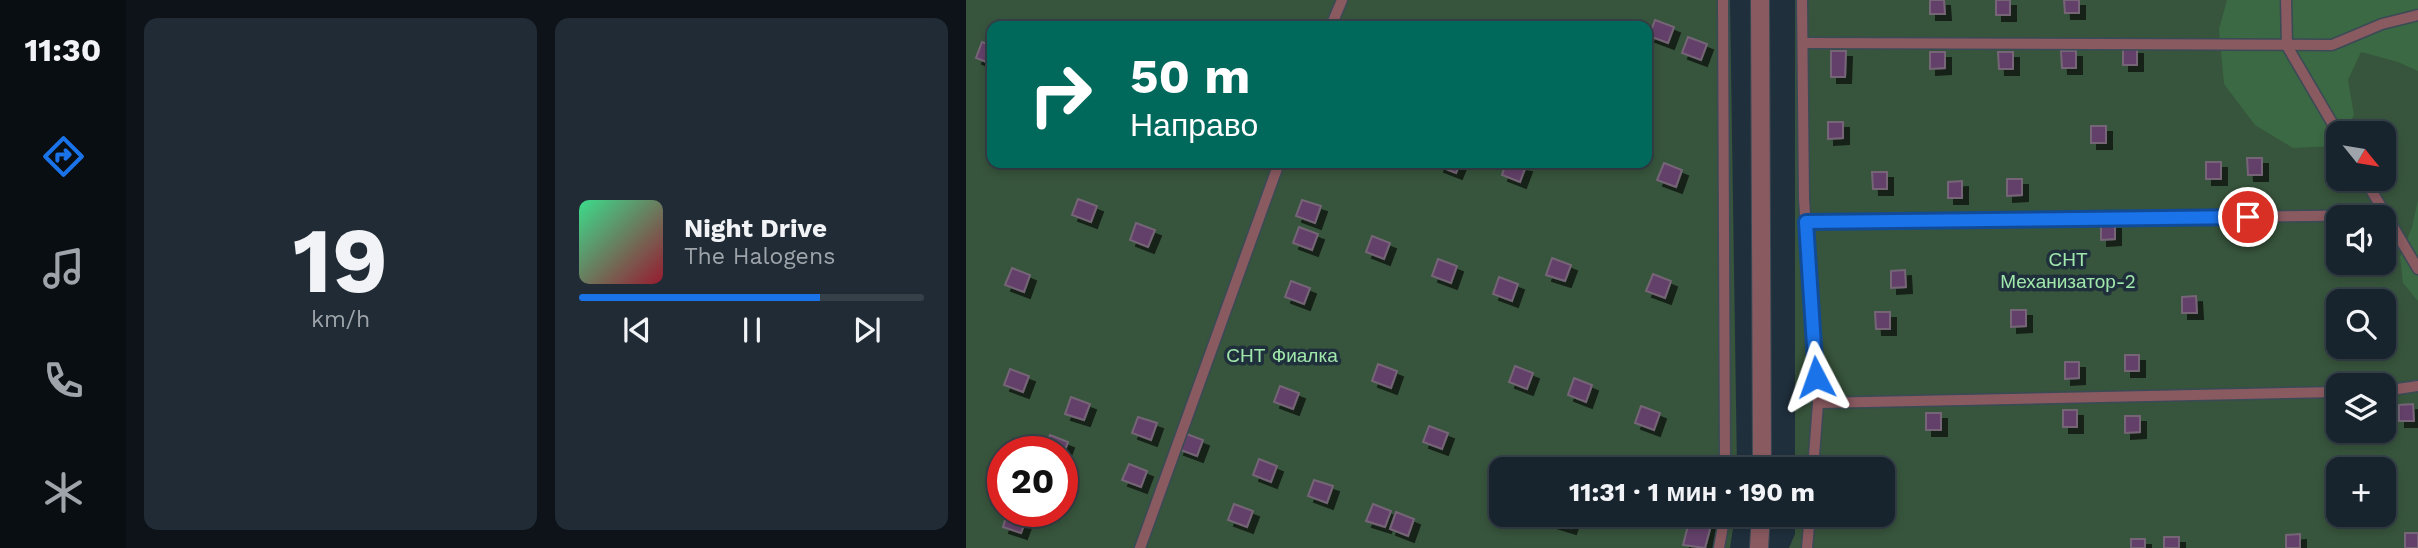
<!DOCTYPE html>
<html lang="ru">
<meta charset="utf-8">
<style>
:root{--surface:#17232d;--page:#202b35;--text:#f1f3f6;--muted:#9ea4aa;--line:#364049;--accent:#1a73e8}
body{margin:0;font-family:"Work Sans",sans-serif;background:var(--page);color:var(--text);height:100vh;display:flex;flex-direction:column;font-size:26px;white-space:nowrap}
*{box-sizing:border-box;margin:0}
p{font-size:23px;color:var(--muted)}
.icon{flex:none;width:38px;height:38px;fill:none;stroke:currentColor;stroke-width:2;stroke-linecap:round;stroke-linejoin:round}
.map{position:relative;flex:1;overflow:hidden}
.drawer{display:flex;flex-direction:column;gap:18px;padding:18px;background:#0d1319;width:840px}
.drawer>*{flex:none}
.hud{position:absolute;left:21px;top:21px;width:665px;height:147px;border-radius:14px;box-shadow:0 4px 10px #0003,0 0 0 2px var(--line);background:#00695c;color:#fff;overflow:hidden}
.needle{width:46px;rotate:120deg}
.controls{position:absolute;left:1360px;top:121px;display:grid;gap:14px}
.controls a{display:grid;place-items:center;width:70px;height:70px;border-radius:14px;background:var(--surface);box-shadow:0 4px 10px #0003,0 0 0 2px var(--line);font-size:35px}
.speed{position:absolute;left:21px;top:436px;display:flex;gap:14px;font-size:35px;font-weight:700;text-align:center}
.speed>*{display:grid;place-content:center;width:91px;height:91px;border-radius:50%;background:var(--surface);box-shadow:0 4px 10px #0003,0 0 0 2px var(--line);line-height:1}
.speed .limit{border:10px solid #d22;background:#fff;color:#111}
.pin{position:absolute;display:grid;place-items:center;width:60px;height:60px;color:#fff;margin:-30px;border:4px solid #fff;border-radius:50%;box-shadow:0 2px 7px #0007}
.me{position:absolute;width:77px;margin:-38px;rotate:356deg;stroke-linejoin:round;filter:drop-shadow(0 0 5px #0008)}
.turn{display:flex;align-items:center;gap:24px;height:147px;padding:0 28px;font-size:32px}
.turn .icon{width:91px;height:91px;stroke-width:2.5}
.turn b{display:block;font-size:49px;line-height:60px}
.drawer .card{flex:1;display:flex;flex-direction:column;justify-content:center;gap:10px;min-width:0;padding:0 24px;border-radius:14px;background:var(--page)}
.drawer .dial{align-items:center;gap:0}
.dial b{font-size:91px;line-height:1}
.song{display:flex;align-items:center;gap:21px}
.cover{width:84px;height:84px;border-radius:10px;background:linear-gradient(135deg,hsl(150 70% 55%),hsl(350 70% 35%))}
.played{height:7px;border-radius:4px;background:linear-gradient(90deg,var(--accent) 70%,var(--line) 70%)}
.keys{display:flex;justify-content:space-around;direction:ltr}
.drawer .tiles{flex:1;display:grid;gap:18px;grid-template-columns:repeat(2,1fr)}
.trip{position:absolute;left:523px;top:457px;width:406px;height:70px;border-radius:14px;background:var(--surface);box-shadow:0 4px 10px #0003,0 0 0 2px var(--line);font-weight:700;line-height:70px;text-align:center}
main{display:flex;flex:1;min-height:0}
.dock{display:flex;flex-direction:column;width:126px;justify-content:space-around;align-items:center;background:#090e12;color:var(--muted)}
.dock .icon{width:49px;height:49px}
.dock .active{color:var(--accent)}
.dock b{font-size:32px;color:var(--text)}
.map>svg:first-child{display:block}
.green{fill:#37543c;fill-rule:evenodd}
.forest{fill:#3b6943}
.building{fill:#644169;stroke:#746576;stroke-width:2;filter:url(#shadow)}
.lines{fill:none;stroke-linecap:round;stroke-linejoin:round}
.service-casing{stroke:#3a4a56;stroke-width:13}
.tertiary-casing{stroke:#3a4a56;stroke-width:20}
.service{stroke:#895a60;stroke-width:10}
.tertiary{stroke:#895a60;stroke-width:18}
.route-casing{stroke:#114b97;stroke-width:18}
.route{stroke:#1a73e8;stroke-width:12}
.labels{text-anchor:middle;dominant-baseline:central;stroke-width:7;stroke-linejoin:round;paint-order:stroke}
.park-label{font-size:19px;fill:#a0e7ab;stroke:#1f2f3c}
</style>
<main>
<nav class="dock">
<b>11:30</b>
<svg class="icon active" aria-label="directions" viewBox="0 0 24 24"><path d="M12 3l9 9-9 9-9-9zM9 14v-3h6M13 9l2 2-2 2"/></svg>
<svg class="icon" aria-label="music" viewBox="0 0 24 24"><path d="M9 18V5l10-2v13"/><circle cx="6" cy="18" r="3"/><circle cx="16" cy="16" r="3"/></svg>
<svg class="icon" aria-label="phone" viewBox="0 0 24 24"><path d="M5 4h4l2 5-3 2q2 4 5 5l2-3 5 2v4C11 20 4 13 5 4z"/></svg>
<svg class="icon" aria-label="climate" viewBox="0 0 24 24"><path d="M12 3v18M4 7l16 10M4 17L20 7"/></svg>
</nav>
<section class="drawer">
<div class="tiles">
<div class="card dial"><b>19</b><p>km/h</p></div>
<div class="card">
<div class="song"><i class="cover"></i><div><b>Night Drive</b><p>The Halogens</p></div></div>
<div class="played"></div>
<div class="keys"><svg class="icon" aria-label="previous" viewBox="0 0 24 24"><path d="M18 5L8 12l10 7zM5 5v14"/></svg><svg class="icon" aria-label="pause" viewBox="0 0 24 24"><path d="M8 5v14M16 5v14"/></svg><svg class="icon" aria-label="next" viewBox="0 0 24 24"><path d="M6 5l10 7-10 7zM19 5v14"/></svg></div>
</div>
</div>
</section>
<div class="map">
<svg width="1452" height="548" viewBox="0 0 1452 548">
<defs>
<filter id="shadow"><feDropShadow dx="6" dy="6" stdDeviation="0" flood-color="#0009"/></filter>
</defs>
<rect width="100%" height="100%" fill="#1f2f3c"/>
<g class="green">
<path d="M 0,0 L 764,0 L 771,469 L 536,469 L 536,514 L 769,515 L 764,548 L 0,548 ZM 26,26 L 681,26 L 681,163 L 26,163 ZM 37,452 L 96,452 L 96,511 L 37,511 Z"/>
<path d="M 829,0 L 1452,0 L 1452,548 L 823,548 L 829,534 L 829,515 L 917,514 L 917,469 L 829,469 ZM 1372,133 L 1418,133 L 1418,178 L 1372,178 ZM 1372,217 L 1418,217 L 1418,262 L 1372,262 ZM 1372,301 L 1418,301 L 1418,346 L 1372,346 ZM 1372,385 L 1418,385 L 1418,430 L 1372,430 ZM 1372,469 L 1418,469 L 1418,514 L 1372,514 Z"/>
</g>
<g class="forest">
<path d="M 1261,0 L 1452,0 L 1452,71 L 1432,62 L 1395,52 L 1382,80 L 1388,115 L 1378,133 L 1372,133 L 1370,146 L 1327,148 L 1289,125 L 1258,84 L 1253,29 Z"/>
<path d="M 1452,200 L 1452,301 L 1437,283 L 1434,257 L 1446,227 Z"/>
</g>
<g class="building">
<path d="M 964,0 L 978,0 L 979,14 L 964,14 Z"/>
<rect x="1030" y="0" width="14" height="15"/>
<path d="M 1098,0 L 1113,0 L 1113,13 L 1099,13 Z"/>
<path d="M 689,20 L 708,27 L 702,43 L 683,36 Z"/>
<path d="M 722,37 L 741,44 L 735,60 L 716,53 Z"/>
<path d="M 16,42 L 26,46 L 26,64 L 10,58 Z"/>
<rect x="1157" y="48" width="14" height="17"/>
<path d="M 865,51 L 880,51 L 879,77 L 865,77 Z"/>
<path d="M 1095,51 L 1110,51 L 1110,68 L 1096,68 Z"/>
<path d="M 964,52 L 979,52 L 979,68 L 964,69 Z"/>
<path d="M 1032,52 L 1047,52 L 1047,69 L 1033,69 Z"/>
<path d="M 862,122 L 877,122 L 877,138 L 862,139 Z"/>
<rect x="1125" y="126" width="15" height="17"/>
<path d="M 1281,158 L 1296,158 L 1296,175 L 1282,175 Z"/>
<rect x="1240" y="162" width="15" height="17"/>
<path d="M 473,163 L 494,163 L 490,173 L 472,166 Z"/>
<path d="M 540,163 L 560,166 L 554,182 L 536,175 Z"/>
<path d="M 698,163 L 716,170 L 710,187 L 691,180 Z"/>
<path d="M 906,172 L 921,172 L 921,189 L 907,189 Z"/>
<path d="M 1041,179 L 1056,179 L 1056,195 L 1041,196 Z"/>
<path d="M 996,181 L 996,198 L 982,198 L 982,182 Z"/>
<path d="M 112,199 L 131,206 L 125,222 L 106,215 Z"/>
<path d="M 336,200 L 355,206 L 349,223 L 330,216 Z"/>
<path d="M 170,223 L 189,230 L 182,247 L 164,240 Z"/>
<path d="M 1135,223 L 1149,223 L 1149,239 L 1135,240 Z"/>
<path d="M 333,227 L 352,234 L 346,250 L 327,243 Z"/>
<path d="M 406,236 L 424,243 L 418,259 L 400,252 Z"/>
<path d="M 586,258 L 605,265 L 599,281 L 580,275 Z"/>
<path d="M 472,259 L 491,266 L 485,283 L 466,276 Z"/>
<path d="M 46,268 L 64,275 L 58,292 L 39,285 Z"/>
<path d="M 939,270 L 940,287 L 925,288 L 925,271 Z"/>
<path d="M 687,274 L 705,281 L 699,298 L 680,291 Z"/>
<path d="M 533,277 L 552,284 L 546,301 L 527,294 Z"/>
<path d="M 325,281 L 344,288 L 338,304 L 319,297 Z"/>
<path d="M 1230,296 L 1231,313 L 1216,313 L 1216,297 Z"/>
<path d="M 1045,310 L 1060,310 L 1060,326 L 1045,327 Z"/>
<path d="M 909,312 L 924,312 L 924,329 L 910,329 Z"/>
<rect x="1159" y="355" width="14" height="16"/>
<path d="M 1099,362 L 1113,362 L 1113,378 L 1099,379 Z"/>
<path d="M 412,364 L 431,371 L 425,388 L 406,381 Z"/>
<path d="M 549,366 L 567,373 L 561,389 L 543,382 Z"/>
<path d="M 44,369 L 63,376 L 57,392 L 38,385 Z"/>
<path d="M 608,378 L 626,385 L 620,402 L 602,395 Z"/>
<path d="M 314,386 L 333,393 L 327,409 L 308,402 Z"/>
<path d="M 105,397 L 124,404 L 118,420 L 99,414 Z"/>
<path d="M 1447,404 L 1448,421 L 1433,421 L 1433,405 Z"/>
<path d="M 675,406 L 694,413 L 688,430 L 669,423 Z"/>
<rect x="1097" y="410" width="14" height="17"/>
<rect x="1360" y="411" width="12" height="17"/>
<rect x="960" y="413" width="15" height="17"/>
<path d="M 1159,416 L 1174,416 L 1174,432 L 1159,433 Z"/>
<path d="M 172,417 L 191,423 L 185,440 L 166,433 Z"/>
<path d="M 463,426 L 482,433 L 476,449 L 457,442 Z"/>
<path d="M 218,433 L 237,440 L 231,456 L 212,449 Z"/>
<path d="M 84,435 L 102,442 L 96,458 L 96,452 L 78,451 Z"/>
<path d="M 293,459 L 311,466 L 305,482 L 287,475 Z"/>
<path d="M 163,464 L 181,471 L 175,487 L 156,480 Z"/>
<path d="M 348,480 L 367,486 L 361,503 L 342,496 Z"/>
<path d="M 268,504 L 287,511 L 281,527 L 262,520 Z"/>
<path d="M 407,504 L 425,511 L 419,527 L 400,521 Z"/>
<path d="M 42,511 L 61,517 L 55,533 L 37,527 Z"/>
<path d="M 430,512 L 448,519 L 442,536 L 424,529 Z"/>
<path d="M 588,514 L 609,514 L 604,528 L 585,522 Z"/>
<path d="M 725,514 L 748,514 L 739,548 L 717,545 Z"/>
<rect x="1439" y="533" width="13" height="15"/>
<path d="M 1334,534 L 1334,548 L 1320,548 L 1320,535 Z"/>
<rect x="1198" y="537" width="15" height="11"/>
<rect x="1165" y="539" width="14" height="9"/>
</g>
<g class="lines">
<g class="service-casing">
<g id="service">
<path d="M 757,0 L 759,469"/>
<path d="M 836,0 L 838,199 L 852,403 L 847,469"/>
<path d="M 1320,0 L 1321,46 L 1372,133"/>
<path d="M 365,26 L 376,0"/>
<path d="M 837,43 L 1366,45 L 1416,24 L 1452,15"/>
<path d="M 1398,178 L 1452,269"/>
<path d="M 840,222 L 1420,215"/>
<path d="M 1418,391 L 1452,386"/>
<path d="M 852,403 L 1372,392"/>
<path d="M 174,548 L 313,163"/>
<path d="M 753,548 L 759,514"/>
<path d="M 841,548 L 844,514"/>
</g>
</g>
<g class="tertiary-casing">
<g id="tertiary">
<path d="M 794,0 L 796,469"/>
<path d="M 793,548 L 795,514"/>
</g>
</g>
<use href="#service" class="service"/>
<use href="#tertiary" class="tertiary"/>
</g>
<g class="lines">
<g class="route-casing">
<path id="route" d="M 850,377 L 840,222 L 1282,217"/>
</g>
<use href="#route" class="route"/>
</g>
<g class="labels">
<g class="park-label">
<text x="1102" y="259">СНТ<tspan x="1102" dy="22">Механизатор-2</tspan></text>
<text x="316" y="355">СНТ Фиалка</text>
</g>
</g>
</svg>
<div class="controls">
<a><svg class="needle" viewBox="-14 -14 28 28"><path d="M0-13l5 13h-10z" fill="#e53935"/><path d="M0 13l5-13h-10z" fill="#9ea4aa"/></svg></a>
<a><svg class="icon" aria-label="sound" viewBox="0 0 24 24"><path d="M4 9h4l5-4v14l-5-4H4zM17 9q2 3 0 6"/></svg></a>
<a><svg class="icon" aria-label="search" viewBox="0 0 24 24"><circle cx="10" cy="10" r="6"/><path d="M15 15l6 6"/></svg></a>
<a><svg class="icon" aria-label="layers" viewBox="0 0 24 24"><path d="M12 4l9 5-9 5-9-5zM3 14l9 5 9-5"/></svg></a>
<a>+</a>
</div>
<div class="speed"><div class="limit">20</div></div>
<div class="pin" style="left:1282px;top:217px;background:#d93025"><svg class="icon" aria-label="arrive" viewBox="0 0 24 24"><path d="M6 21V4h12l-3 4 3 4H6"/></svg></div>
<svg class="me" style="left:850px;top:377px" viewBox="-20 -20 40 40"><path d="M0-17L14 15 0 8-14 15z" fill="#1a73e8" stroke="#fff" stroke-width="4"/></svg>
<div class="trip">11:31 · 1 мин · 190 m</div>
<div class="hud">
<div class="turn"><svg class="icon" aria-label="right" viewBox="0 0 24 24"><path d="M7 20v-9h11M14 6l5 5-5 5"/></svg><div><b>50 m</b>Направо</div></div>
</div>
</div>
</main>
